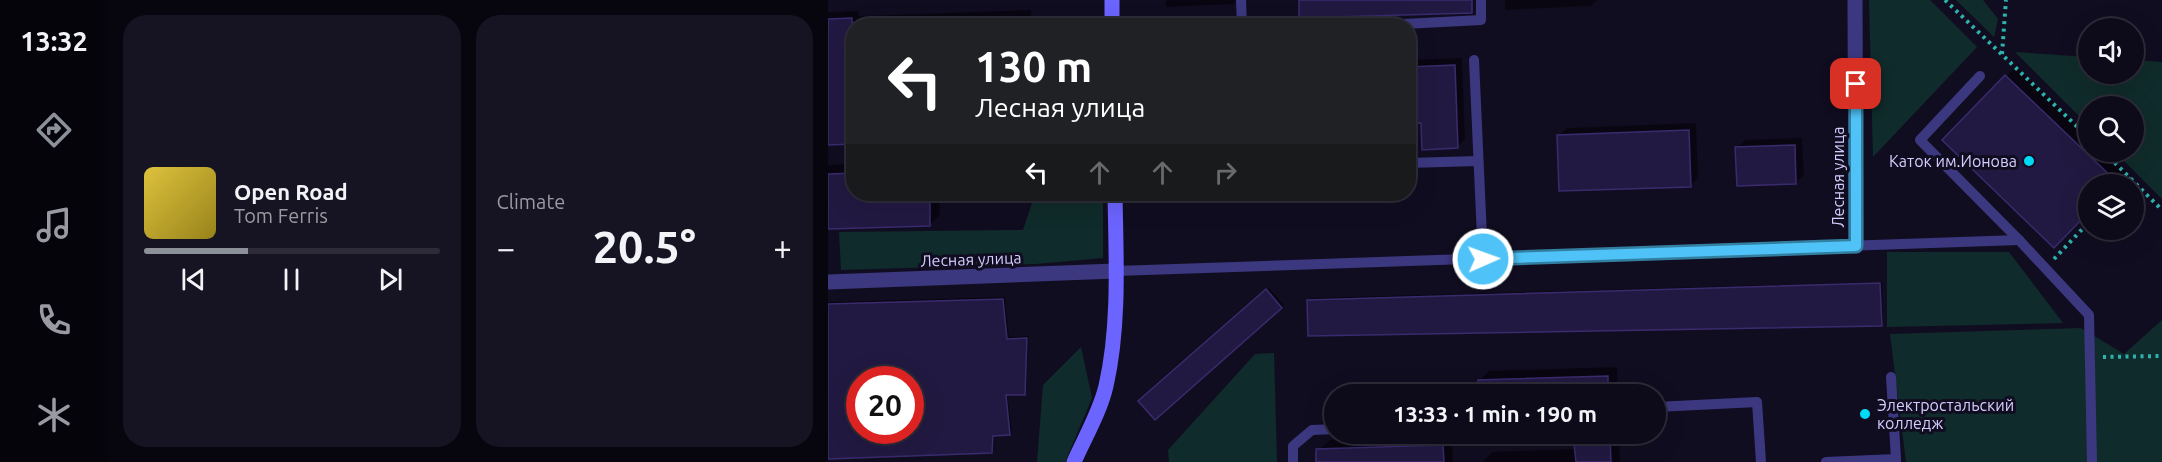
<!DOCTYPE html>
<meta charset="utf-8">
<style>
:root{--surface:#0d0a19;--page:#161322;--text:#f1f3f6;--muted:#9a9aa2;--line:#2d2b38;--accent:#8c9099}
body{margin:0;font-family:Ubuntu,sans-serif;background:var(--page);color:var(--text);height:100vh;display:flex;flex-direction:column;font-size:22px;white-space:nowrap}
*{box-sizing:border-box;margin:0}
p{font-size:20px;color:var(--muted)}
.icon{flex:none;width:33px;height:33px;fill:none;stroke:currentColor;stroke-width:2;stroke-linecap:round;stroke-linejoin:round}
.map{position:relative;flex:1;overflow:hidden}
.details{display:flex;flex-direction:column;gap:15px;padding:15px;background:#07060e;width:720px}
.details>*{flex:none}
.hud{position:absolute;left:18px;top:18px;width:570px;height:183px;border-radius:24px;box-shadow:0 6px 24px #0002,0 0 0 2px var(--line);background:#202124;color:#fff;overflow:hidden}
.tools{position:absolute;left:1250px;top:18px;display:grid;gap:12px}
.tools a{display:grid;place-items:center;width:66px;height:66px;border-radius:50%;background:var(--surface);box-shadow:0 6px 24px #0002,0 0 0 2px var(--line);font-size:30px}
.speed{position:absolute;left:18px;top:366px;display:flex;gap:12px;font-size:30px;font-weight:700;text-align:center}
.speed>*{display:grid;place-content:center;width:78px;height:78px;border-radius:50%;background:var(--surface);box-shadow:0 6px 24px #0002,0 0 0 2px var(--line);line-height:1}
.speed .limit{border:9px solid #d22;background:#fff;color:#111}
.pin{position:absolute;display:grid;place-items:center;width:51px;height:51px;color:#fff;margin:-26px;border-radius:12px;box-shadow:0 3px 9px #0006}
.me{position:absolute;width:66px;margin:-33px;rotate:88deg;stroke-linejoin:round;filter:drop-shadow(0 0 4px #0008)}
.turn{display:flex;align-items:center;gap:21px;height:126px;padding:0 30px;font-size:27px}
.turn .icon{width:78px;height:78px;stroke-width:2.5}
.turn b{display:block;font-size:42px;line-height:51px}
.lanes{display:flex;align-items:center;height:57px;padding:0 30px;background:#0003;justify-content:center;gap:30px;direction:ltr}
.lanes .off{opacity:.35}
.big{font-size:45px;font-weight:600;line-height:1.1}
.details .card{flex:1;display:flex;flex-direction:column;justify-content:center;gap:9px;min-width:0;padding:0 21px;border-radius:24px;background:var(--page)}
.song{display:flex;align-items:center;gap:18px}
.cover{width:72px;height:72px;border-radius:9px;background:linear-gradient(135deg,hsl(50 70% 55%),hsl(50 70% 35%))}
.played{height:6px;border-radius:3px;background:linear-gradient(90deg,var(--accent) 35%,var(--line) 35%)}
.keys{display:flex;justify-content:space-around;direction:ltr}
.heat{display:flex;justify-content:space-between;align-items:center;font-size:33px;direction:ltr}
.details .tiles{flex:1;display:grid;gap:15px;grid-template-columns:repeat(2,1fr)}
.trip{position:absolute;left:496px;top:384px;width:342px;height:60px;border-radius:30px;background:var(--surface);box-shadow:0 6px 24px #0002,0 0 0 2px var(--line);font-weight:600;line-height:60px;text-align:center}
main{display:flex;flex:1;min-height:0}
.menu{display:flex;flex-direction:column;width:108px;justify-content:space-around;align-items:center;background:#05040a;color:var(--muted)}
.menu .icon{width:42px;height:42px}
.menu .current{color:var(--accent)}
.menu b{font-size:27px;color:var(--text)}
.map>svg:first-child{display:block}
.green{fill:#102b2b}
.shadow{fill:#0007;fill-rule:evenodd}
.building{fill:#221942;stroke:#3a2b6e;stroke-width:1.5;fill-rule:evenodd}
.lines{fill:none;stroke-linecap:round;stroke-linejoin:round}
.path{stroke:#2db3ae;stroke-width:4;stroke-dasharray:3 4.5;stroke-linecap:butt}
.lane{stroke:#3c3880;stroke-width:10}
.street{stroke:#3c3880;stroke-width:15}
.secondary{stroke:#6c64ff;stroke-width:15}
.route-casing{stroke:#337fa1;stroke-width:15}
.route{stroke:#4fc3f7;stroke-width:10}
.poi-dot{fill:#00daf8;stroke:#110d21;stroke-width:2}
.labels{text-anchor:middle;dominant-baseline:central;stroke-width:6;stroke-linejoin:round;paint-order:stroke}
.poi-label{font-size:16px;fill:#d4cdff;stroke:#110d21;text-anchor:end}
.street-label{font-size:16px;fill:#d4cdff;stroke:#110d21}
</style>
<main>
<nav class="menu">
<b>13:32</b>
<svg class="icon current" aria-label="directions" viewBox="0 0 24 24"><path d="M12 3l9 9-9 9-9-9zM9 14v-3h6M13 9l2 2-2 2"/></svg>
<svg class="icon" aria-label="music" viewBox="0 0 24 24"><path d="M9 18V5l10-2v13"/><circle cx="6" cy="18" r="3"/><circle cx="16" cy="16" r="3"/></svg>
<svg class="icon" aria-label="phone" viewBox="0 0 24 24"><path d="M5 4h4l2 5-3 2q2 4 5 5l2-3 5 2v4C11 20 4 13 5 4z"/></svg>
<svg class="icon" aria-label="climate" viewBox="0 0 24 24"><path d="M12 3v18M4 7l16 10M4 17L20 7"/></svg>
</nav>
<section class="details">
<div class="tiles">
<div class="card">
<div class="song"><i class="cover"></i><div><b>Open Road</b><p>Tom Ferris</p></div></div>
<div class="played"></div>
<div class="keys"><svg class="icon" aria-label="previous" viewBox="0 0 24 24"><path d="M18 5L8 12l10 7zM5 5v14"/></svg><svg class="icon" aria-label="pause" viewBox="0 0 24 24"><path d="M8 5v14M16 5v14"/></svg><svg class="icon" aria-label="next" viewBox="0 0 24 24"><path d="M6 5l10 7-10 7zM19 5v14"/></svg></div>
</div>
<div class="card"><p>Climate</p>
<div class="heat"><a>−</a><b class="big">20.5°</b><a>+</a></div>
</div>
</div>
</section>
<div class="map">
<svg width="1334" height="462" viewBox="0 0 1334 462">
<rect width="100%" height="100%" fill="#110d21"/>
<g class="green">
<path d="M 1041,0 L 1102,0 L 1149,47 L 1045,157 Z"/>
<path d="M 1128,0 L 1155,0 L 1170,19 L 1166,37 Z"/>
<path d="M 1187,52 L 1260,57 L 1260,74 L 1305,74 L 1305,60 L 1334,62 L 1334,199 L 1287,152 L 1305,152 L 1305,106 L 1260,106 L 1260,125 Z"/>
<path d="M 207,194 L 275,194 L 275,258 L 208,264 L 13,270 L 11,232 L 195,230 Z"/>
<path d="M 1059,252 L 1181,252 L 1235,323 L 1059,327 Z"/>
<path d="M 1334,320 L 1334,462 L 1078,462 L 1062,334 L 1253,328 L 1296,354 Z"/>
<path d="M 253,347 L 264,398 L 237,462 L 209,462 L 215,385 Z"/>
<path d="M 446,353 L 449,462 L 341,462 L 340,450 L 427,354 Z"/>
</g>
<g class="shadow">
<path d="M 338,0 L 409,0 L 405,4 L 338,7 Z"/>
<path d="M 677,0 L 769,0 L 763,6 L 677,10 Z"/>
<path d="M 203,10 L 204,26 L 26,26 L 0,144 L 0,12 L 31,11 L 31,16 Z"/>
<path d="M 634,58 L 637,139 L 629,147 L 595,122 L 580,122 L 580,60 Z"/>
<path d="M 1188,66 L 1260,136 L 1260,152 L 1276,152 L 1298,172 L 1286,184 L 1260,184 L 1260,211 L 1116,140 Z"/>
<path d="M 868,123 L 870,178 L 862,186 L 731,136 L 739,128 Z"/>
<path d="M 974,138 L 976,175 L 968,183 L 909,148 L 917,140 Z"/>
<path d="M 26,164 L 26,194 L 111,194 L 112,215 L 102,225 L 0,228 L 0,165 Z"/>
<path d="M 1054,282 L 1055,322 L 1053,324 L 480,300 L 483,298 Z"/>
<path d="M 441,288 L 456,305 L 327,418 L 312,401 Z"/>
<path d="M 177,297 L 181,337 L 201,336 L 198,391 L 196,393 L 179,394 L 184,431 L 182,434 L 167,434 L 166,449 L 163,451 L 0,458 L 0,302 ZM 32,380 L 82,380 L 82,430 L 32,430 Z"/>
<path d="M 789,367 L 790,394 L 652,394 L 651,381 L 661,371 Z"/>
<path d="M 747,434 L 791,434 L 792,462 L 655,462 L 664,452 L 748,449 Z"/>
<path d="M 624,435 L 625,462 L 493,462 L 492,449 L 502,440 Z"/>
</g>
<g class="building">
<path d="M 471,0 L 644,0 L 644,13 L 471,18 Z"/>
<path d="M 24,18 L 24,23 L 26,23 L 26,144 L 0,145 L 0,19 Z"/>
<path d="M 627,65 L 630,148 L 594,150 L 593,123 L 580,124 L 580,67 Z"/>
<path d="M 1177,75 L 1291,184 L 1260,184 L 1260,213 L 1226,248 L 1114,140 Z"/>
<path d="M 861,130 L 863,187 L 731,191 L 729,135 Z"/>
<path d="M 967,145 L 968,184 L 909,186 L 907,147 Z"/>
<path d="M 26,173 L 26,194 L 102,194 L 102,226 L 0,229 L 0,174 Z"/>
<path d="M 1052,283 L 1054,326 L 480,336 L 479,300 Z"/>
<path d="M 438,289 L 454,308 L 327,420 L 310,401 Z"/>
<path d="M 175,299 L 179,339 L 199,338 L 197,395 L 178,395 L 182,435 L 165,436 L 164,453 L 0,459 L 0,304 ZM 32,380 L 82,380 L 82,430 L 32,430 Z"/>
<path d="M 780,376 L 780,394 L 650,394 L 650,380 Z"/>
<path d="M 745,434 L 782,434 L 783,462 L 748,462 Z"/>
<path d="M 615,445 L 616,462 L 488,462 L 488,449 Z"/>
</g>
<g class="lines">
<g class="path">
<path d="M 1117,0 L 1260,137"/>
<path d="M 1174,54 L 1178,0"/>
<path d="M 1276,152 L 1334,210"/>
<path d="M 1296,184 L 1303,178"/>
<path d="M 1226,259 L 1260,223"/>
<path d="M 1275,357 L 1334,356"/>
</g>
<g class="lane">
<path d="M 413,0 L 414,26"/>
<path d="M 537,26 L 653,20 L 653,0"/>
<path d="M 646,60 L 655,259"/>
<path d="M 1152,76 L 1092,140 L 1191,240 L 1261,315 L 1264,462"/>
<path d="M 580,163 L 650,161"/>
<path d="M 288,271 L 1191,240"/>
<path d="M 1063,377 L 1068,459"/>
<path d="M 828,407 L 929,402 L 933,462"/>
<path d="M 465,462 L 465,446 L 484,430 L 507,429"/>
<path d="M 998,462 L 1068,459 L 1068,462"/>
</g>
<g class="street">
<path d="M 1027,0 L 1028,246"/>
<path d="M 0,282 L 288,271"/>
</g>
<g class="secondary">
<path d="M 284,0 L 284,26"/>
<path d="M 246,462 C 257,437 272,412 278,386 C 292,325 288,256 287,194"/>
</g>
</g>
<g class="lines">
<g class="route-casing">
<path id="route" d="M 655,259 L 1028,246 L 1028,84"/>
</g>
<use href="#route" class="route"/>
</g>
<g class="poi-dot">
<circle cx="1201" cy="161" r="6"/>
<circle cx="1037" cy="414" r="6"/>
</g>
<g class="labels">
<g class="poi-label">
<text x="1189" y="161">Каток им.Ионова</text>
<text x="1049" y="405" text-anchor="start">Электростальский<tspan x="1049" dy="18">колледж</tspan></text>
</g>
<g class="street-label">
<text transform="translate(1010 177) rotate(-90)">Лесная улица</text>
<text transform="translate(143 259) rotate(-2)">Лесная улица</text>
</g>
</g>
</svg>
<div class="tools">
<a><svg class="icon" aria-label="sound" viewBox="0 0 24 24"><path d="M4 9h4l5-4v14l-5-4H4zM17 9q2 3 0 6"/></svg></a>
<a><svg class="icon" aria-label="search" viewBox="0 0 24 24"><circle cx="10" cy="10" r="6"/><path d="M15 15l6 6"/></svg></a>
<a><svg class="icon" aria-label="layers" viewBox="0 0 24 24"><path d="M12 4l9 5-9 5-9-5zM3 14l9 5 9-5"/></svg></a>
</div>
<div class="speed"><div class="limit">20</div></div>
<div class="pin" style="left:1028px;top:84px;background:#d93025"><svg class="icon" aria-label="arrive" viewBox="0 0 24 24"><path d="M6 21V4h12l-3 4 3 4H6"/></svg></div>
<svg class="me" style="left:655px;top:259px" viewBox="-20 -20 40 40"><circle r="17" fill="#4fc3f7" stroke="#fff" stroke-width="3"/><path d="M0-11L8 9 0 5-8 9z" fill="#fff"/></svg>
<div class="trip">13:33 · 1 min · 190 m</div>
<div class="hud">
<div class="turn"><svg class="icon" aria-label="left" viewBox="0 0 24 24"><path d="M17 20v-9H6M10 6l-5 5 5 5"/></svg><div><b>130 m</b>Лесная улица</div></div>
<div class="lanes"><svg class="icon" aria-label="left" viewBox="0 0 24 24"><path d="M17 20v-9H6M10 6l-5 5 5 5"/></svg><svg class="icon off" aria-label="ahead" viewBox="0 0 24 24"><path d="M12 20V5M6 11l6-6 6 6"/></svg><svg class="icon off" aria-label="ahead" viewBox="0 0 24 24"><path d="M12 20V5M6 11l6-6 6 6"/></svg><svg class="icon off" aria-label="right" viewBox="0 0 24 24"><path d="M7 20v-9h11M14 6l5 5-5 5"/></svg></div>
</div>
</div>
</main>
